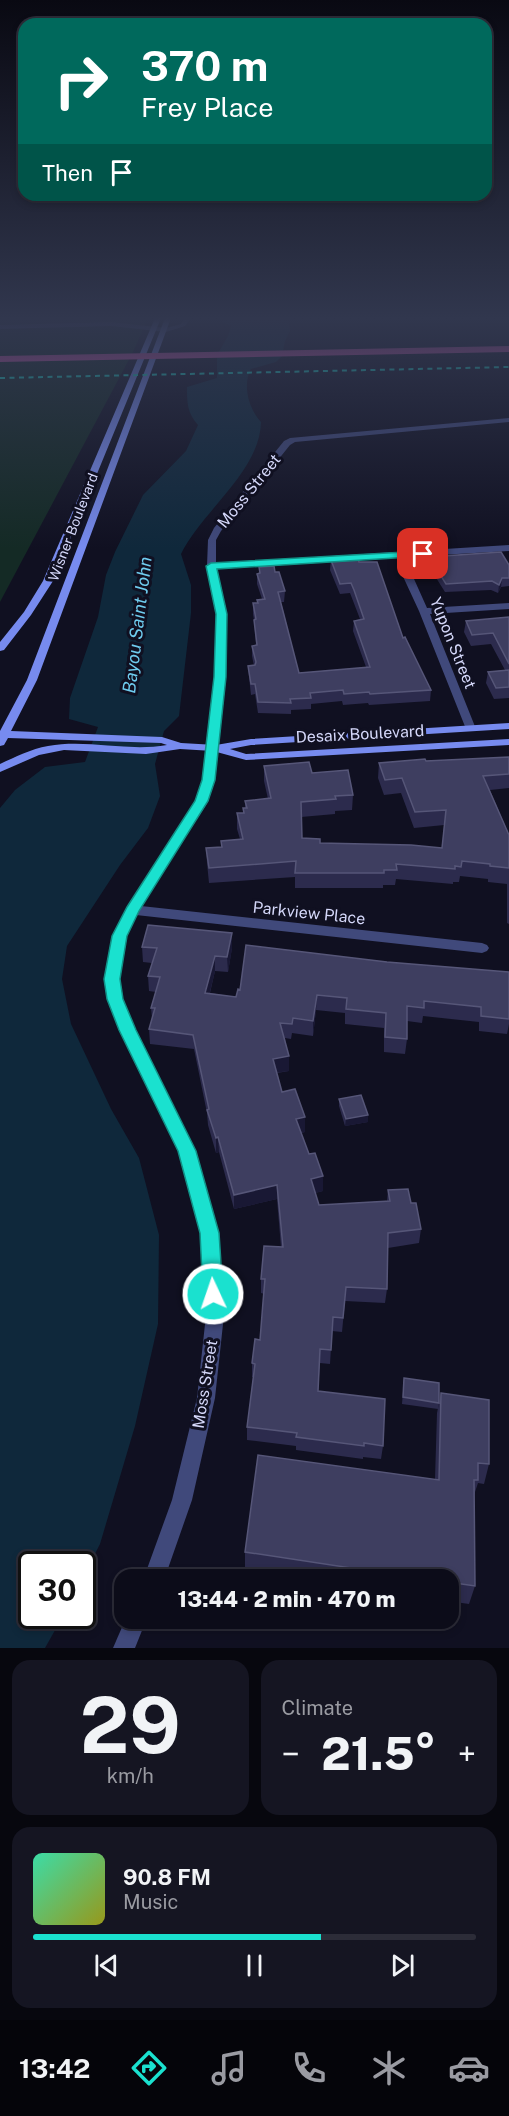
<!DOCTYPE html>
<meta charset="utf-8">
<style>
:root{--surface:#0c0c19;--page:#151522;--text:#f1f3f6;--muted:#9a9ba2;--line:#2c2c38;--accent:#1ae1cf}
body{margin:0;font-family:"Public Sans",sans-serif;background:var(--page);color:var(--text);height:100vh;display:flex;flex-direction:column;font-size:22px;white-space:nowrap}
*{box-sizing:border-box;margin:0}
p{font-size:20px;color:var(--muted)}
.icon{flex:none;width:33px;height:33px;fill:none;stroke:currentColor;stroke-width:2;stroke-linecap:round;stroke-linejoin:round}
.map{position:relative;height:1648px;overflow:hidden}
.sheet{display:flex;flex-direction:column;gap:12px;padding:12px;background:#07070e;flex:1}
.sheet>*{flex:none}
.guide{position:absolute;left:18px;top:18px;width:474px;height:183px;border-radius:18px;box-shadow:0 3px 9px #0003,0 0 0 2px var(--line);background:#00695c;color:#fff;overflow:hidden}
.speed{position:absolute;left:18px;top:1551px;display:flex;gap:12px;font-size:30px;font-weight:700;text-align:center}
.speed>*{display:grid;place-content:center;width:78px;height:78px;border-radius:50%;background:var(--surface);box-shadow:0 3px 9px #0003,0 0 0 2px var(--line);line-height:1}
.speed .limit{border:3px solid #111;border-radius:9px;background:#fff;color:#111}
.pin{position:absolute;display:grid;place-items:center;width:51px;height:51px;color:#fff;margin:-26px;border-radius:12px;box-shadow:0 3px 9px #0006}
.me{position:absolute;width:66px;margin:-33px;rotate:357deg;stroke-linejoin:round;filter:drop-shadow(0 0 4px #0008)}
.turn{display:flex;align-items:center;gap:21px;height:126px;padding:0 24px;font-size:27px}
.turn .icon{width:78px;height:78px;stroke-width:2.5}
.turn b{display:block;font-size:42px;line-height:51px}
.then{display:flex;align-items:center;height:57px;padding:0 24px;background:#0003;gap:12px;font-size:22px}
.big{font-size:45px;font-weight:800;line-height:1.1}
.sheet .widget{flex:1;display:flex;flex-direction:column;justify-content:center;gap:9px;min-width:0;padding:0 21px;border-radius:18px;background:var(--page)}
.sheet .dial{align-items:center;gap:0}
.dial b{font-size:78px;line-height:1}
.song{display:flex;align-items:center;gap:18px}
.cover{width:72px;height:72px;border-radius:9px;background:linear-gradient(135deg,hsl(160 70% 55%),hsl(60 70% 35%))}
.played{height:6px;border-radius:3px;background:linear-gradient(90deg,var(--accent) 65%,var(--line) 65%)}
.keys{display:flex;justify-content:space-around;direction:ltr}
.heat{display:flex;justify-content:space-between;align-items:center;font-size:33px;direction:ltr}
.sheet .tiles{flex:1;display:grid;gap:12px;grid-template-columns:1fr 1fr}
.widget:last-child{grid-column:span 2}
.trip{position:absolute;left:114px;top:1569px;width:345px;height:60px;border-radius:18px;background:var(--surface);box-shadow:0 3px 9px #0003,0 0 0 2px var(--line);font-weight:800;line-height:60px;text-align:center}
.dock{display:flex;height:96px;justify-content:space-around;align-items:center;background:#05050a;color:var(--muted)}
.dock .icon{width:42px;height:42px}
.dock .on{color:var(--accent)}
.dock b{font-size:27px;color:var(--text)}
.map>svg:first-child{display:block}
.green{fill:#142a25}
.water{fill:#0f283b}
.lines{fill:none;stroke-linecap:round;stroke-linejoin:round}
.street{fill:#40497b;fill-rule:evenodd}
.secondary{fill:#778bef;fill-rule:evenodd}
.highway{fill:#ed5ebe;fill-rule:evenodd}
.rail{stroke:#1ae1cf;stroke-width:2;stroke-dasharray:5 4.5;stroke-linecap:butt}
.wall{fill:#2c2b4d}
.shaded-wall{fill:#191834}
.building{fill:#3e3e60;stroke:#565678;stroke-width:1.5}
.route{fill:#1ae1cf;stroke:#119287;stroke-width:1.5}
.labels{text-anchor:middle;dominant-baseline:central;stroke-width:6;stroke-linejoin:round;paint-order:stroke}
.far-street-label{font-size:14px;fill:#d5d8fa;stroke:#101021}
.street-label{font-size:16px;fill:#d5d8fa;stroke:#101021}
.water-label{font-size:18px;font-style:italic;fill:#6fccef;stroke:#101021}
</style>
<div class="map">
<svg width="509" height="1648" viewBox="0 0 509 1648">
<rect width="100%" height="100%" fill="#101021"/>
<path class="green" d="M 0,318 L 148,318 L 133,352 L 0,602 Z"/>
<path class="water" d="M 216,318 L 288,318 L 290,331 L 285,341 L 282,356 L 276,362 L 251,369 C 242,385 249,409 261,422 C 260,471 203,510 181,554 L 191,585 L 191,613 L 179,716 L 164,731 L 155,764 L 160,796 L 148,828 L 120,865 L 67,946 L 62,979 L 71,1024 L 111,1109 L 139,1158 L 159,1235 L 158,1324 L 135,1426 L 100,1544 L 83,1577 L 82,1564 L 32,1564 L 32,1616 L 63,1616 L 45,1648 L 0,1648 L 0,808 L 15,790 L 45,767 L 85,762 L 98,727 L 69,719 L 70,698 L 98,617 L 106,575 L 115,552 L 143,495 L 186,451 L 198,425 C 187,413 187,402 187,387 L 217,378 L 217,355 L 228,336 L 231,326 Z"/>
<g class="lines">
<g class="street">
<path d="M 185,318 L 191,318 L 185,326 L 166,332 L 111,326 L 0,329 L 0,325 L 111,322 L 166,328 L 181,324 Z"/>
<path d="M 509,418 L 509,422 L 295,442 L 290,445 L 221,531 L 216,540 L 216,563 L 509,545 L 509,551 L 216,568 L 226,614 L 225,677 L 215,780 L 208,802 L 141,906 L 482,943 L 487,945 L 489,948 L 487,951 L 482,953 L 136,915 L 126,936 L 119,979 L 122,999 L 134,1030 L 195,1151 L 218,1233 L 224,1315 L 215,1398 L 192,1500 L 164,1580 L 143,1580 L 172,1500 L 197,1398 L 206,1315 L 202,1233 L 179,1151 L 120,1030 L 108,999 L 105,979 L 112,936 L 127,907 L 196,802 L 203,780 L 215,677 L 216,614 L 207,566 L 208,540 L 214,528 L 284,441 L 290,438 Z"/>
<path d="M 405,567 L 410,570 L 427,608 L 509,603 L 509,609 L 430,614 L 476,729 L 475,731 L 467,731 L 466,729 L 419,611 L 400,570 Z"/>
<path d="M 126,1618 L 147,1618 L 135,1648 L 113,1648 Z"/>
</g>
<g class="secondary">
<path d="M 155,318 L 161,318 L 53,581 L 31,615 L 4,650 L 0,651 L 0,642 L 24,612 L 43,581 Z"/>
<path d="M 165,318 L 171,318 L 37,680 L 11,731 L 162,737 L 181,743 L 216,745 L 251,739 L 509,723 L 509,729 L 251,745 L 230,749 L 246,754 L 509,739 L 509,745 L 246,760 L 213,751 L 180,749 L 146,754 L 64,750 L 39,755 L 0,772 L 0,764 C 15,757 31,749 48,746 C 88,739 127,752 167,745 L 161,743 L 8,738 L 4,745 L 0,746 L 0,731 L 27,680 Z"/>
</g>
<path class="highway" d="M 509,346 L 509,352 L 0,362 L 0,356 Z"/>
<path class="rail" d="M 0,378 L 509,367"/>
</g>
<g class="wall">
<path d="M 429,557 L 509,565 L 509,586 L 501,587 L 498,593 L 491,590 L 445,592 L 428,565 Z"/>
<path d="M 331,560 L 359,562 L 403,638 L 431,690 L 430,701 L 369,705 L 368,703 L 343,705 L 342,701 L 311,704 L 311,709 L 291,710 L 291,714 L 258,713 L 255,694 L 251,695 L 249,677 L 248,666 L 254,666 L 252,656 L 252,646 L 256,645 L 254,620 L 253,614 L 253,603 L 257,603 L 257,600 L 262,599 L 257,584 L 257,574 L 259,573 L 259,567 L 275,572 L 285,591 L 284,602 L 281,602 L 299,673 L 366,667 L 353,631 L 354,621 L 360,619 L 350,593 L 340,594 L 330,570 Z"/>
<path d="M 509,617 L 509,698 L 494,699 L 486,683 L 488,672 L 505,670 L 491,644 L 471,646 L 464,632 L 466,621 Z"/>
<path d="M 509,757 L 509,788 L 490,790 L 509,835 L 509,924 L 507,923 L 507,884 L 488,882 L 488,879 L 460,876 L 459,882 L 453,882 L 453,884 L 396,879 L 395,885 L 383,885 L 383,888 L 295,888 L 295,877 L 209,883 L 207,863 L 206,848 L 221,847 L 221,841 L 240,839 L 237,829 L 237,813 L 243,813 L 243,808 L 245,808 L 245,801 L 268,799 L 264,781 L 264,766 L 312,773 L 353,795 L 352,810 L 335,811 L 335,814 L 301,817 L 302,838 L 320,843 L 442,848 L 444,825 L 414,828 L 401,793 L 384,795 L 378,778 L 379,763 Z"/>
<path d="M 142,947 L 232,948 L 228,972 L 215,971 L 210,993 L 236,997 L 240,990 L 387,962 L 509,972 L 509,1024 L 507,1034 L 479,1031 L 479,1022 L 423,1016 L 422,1023 L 407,1021 L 407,1039 L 405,1054 L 384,1052 L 384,1028 L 345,1024 L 345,1013 L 316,1010 L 313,1036 L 292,1033 L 291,1039 L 285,1038 L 289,1071 L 277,1073 L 282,1092 L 305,1132 L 301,1133 L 323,1191 L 315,1193 L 319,1205 L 387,1201 L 388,1190 L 411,1203 L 421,1229 L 419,1243 L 388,1248 L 387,1289 L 385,1303 L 345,1301 L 342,1332 L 332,1331 L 330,1364 L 320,1363 L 318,1391 L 383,1446 L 381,1459 L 363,1457 L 363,1459 L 296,1450 L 296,1446 L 247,1440 L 247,1427 L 253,1377 L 252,1377 L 252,1363 L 260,1340 L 264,1294 L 261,1293 L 261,1279 L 281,1247 L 277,1199 L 234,1209 L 219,1152 L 216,1153 L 208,1125 L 207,1113 L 194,1049 L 150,1044 L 149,1029 L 152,1018 L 151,1008 L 156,992 L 149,991 L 148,976 L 152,963 L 143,962 Z"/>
<path d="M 339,1099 L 368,1115 L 368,1122 L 345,1126 L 339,1106 Z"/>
<path d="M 404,1378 L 439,1403 L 438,1409 L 402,1404 Z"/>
<path d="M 441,1393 L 489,1464 L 484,1484 L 478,1483 L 474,1495 L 475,1586 L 469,1604 L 448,1601 L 448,1580 L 307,1580 L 245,1570 L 245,1552 L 435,1479 L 437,1413 Z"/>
</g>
<g class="shaded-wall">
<path d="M 502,578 L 501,587 L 498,593 L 499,585 Z"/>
<path d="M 232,933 L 232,948 L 228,972 L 227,957 Z"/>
<path d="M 215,956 L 215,971 L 206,1008 L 205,993 Z"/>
<path d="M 317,995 L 316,1010 L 313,1036 L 313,1021 Z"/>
<path d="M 289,1056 L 289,1071 L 273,1073 L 273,1059 Z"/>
<path d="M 368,1115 L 368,1122 L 345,1126 L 346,1119 Z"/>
<path d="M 305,1117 L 305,1132 L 296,1134 L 296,1119 Z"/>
<path d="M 218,1137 L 219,1152 L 216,1153 L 216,1138 Z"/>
<path d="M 323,1176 L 323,1191 L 310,1194 L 311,1179 Z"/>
<path d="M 277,1185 L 277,1199 L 234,1209 L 234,1195 Z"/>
</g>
<g class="building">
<path d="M 501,552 L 509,565 L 509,578 L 502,578 L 499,585 L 492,581 L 446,584 L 429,557 Z"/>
<path d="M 358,559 L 359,562 L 377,562 L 403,638 L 405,637 L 431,690 L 370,694 L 369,692 L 344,694 L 343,690 L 310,693 L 311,698 L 290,699 L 291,703 L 258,702 L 255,684 L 251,684 L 248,666 L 255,665 L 256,662 L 252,646 L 257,645 L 254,620 L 256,619 L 253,603 L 258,603 L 257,600 L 265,599 L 257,574 L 260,573 L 259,567 L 274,566 L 275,572 L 279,572 L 285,591 L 278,592 L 299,673 L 370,667 L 354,621 L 364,619 L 354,590 L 351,583 L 340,584 L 331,560 Z"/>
<path d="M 509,617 L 509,664 L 493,633 L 472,635 L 466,621 Z"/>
<path d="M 509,670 L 509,687 L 496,688 L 488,672 Z"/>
<path d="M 509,757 L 509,774 L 483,776 L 509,835 L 509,868 L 490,866 L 490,864 L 462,861 L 461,867 L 455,866 L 455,869 L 396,864 L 397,870 L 384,870 L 384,873 L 295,873 L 296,861 L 209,868 L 206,848 L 222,847 L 221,841 L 243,839 L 237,813 L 244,813 L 243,808 L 247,808 L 245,801 L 271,798 L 264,766 L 309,762 L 312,773 L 348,770 L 353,795 L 335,796 L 336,799 L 301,802 L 302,838 L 320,839 L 320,843 L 411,845 L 442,848 L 446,810 L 415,812 L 402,778 L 385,780 L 379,763 L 425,759 L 426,761 Z"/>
<path d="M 148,925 L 232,933 L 227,957 L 215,956 L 205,993 L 236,997 L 238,989 L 240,990 L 246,945 L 387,962 L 509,972 L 509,1019 L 481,1016 L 481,1007 L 424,1001 L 424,1008 L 407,1006 L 407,1039 L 385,1037 L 386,1013 L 346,1009 L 347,998 L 317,995 L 313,1021 L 293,1018 L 292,1024 L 280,1023 L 289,1056 L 273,1059 L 282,1092 L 295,1089 L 305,1117 L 296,1119 L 309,1154 L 315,1153 L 323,1176 L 311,1179 L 319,1205 L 390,1201 L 388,1190 L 408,1189 L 411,1203 L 416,1203 L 421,1229 L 388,1233 L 387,1289 L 346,1287 L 343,1318 L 333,1317 L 331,1350 L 320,1349 L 318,1391 L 385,1399 L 383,1446 L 364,1443 L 364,1446 L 296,1437 L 297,1433 L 247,1427 L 255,1364 L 252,1363 L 255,1339 L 260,1340 L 263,1302 L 265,1279 L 261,1279 L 264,1246 L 283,1247 L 277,1185 L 234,1195 L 218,1137 L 216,1138 L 207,1110 L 209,1109 L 193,1035 L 149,1029 L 155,1008 L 151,1008 L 160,977 L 148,976 L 157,948 L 142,947 Z"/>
<path d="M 361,1095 L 368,1115 L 346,1119 L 339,1099 Z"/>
<path d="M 404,1378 L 439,1383 L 439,1403 L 403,1397 Z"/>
<path d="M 441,1393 L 489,1400 L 489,1464 L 478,1463 L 478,1480 L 474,1480 L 475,1586 L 448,1582 L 448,1580 L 430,1580 L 245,1552 L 258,1455 L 439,1480 Z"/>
</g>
<linearGradient id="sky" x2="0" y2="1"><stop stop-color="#090912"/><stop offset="0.58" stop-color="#31374e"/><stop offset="1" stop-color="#31374e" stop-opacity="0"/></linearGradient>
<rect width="509" height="549" fill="url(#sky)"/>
<path class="route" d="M 423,551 L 428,554 L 427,556 L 217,569 L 227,614 L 226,677 L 215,780 L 208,801 L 139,911 L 127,936 L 120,979 L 123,999 L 136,1030 L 196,1151 L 219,1233 L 223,1294 L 220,1301 L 213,1304 L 206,1301 L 203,1294 L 200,1233 L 178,1151 L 119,1030 L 107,999 L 104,979 L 112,936 L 127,907 L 195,801 L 202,780 L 214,677 L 216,614 L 206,566 L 211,563 Z"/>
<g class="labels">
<g class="far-street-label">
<text transform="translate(73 527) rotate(-69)">Wisner Boulevard</text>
</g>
<g class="street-label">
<text transform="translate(249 491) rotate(-51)">Moss Street</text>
<text transform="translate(453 643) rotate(68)">Yupon Street</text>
<text transform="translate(360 734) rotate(-3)">Desaix Boulevard</text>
<text transform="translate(309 913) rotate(6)">Parkview Place</text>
<text transform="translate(205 1384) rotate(-81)">Moss Street</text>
</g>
<g class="water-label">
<text transform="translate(137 625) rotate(-83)">Bayou Saint John</text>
</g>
</g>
</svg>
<div class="speed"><div class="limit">30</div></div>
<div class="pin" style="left:423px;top:554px;background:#d93025"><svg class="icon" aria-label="arrive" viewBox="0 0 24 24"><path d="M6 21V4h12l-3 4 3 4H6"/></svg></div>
<svg class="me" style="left:213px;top:1294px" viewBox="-20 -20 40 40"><circle r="17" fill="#1ae1cf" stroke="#fff" stroke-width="3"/><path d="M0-11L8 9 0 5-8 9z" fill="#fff"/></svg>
<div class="trip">13:44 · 2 min · 470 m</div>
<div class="guide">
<div class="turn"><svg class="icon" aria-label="right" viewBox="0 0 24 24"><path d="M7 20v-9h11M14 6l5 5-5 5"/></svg><div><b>370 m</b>Frey Place</div></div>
<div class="then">Then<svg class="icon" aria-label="arrive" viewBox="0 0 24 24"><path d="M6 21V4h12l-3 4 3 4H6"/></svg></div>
</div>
</div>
<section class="sheet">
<div class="tiles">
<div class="widget dial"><b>29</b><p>km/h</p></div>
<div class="widget"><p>Climate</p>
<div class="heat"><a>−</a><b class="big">21.5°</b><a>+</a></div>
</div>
<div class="widget">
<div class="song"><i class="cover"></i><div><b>90.8 FM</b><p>Music</p></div></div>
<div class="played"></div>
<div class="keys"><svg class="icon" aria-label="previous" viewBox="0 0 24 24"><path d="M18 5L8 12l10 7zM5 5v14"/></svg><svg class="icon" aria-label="pause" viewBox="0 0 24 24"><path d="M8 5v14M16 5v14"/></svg><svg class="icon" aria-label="next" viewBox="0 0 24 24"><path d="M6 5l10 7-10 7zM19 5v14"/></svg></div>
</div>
</div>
</section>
<nav class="dock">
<b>13:42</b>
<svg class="icon on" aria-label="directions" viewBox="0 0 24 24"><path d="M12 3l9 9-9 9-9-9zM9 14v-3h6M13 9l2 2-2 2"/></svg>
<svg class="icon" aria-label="music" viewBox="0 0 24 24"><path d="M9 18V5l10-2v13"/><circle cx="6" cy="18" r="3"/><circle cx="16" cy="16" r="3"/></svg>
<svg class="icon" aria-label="phone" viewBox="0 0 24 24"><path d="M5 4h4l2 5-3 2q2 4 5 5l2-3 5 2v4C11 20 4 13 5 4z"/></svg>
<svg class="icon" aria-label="climate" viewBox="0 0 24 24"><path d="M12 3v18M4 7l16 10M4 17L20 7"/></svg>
<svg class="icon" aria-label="car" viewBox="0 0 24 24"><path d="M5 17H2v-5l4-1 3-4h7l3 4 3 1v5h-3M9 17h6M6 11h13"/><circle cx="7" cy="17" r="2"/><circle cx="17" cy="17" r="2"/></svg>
</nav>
